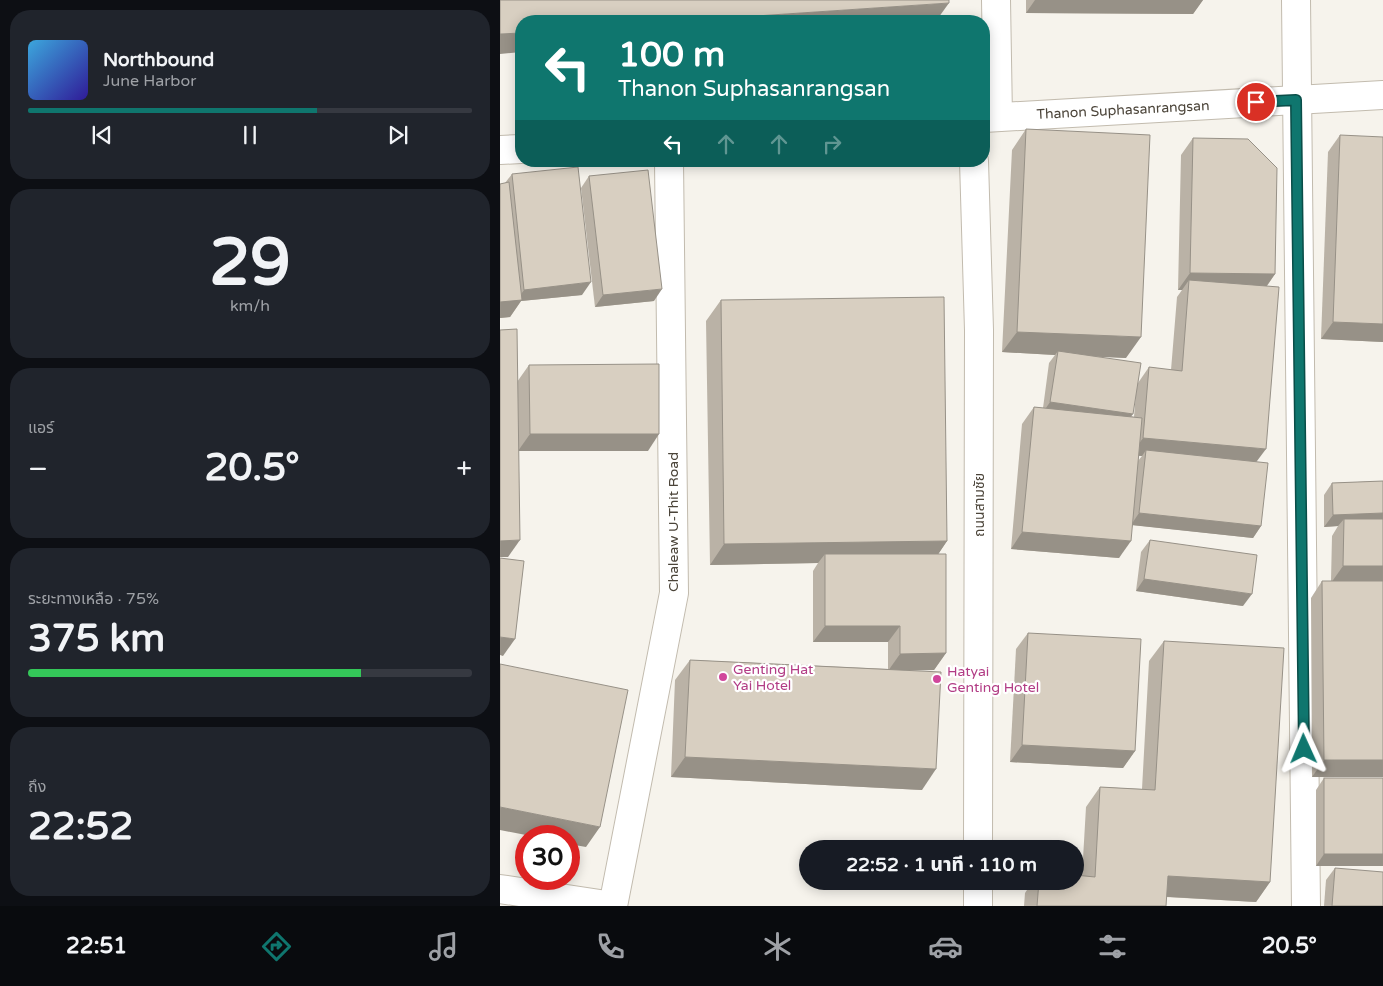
<!DOCTYPE html>
<html lang="th">
<meta charset="utf-8">
<style>
:root{--surface:#171b24;--page:#20242c;--text:#f1f3f6;--muted:#9ea1a6;--line:#363941;--accent:#0f766e}
body{margin:0;font-family:"Varela Round","Noto Sans Thai",sans-serif;background:var(--page);color:var(--text);height:100vh;display:flex;flex-direction:column;font-size:19px;white-space:nowrap}
*{box-sizing:border-box;margin:0}
p{font-size:16px;color:var(--muted)}
.icon{flex:none;width:28px;height:28px;fill:none;stroke:currentColor;stroke-width:2;stroke-linecap:round;stroke-linejoin:round}
.map{position:relative;flex:1;overflow:hidden}
.drawer{display:flex;flex-direction:column;gap:10px;padding:10px;background:#0d0f14;width:500px}
.drawer>*{flex:none}
.top-card{position:absolute;left:15px;top:15px;width:475px;height:152px;border-radius:20px;box-shadow:0 2px 12px #0003;background:#0f766e;color:#fff;overflow:hidden}
.speed{position:absolute;left:15px;top:825px;display:flex;gap:10px;font-size:25px;font-weight:700;text-align:center}
.speed>*{display:grid;place-content:center;width:65px;height:65px;border-radius:50%;background:var(--surface);box-shadow:0 2px 12px #0003;line-height:1}
.speed .limit{border:8px solid #d22;background:#fff;color:#111}
.pin{position:absolute;display:grid;place-items:center;width:42px;height:42px;color:#fff;margin:-21px;border:2px solid #fff;border-radius:50%;box-shadow:0 1px 5px #0007}
.me{position:absolute;width:55px;margin:-28px;rotate:359deg;stroke-linejoin:round;filter:drop-shadow(0 0 4px #0008)}
.turn{display:flex;align-items:center;gap:18px;height:105px;padding:0 20px;font-size:22px}
.turn .icon{width:65px;height:65px;stroke-width:2.5}
.turn b{display:block;font-size:35px;line-height:42px}
.lanes{display:flex;align-items:center;height:48px;padding:0 20px;background:#0003;justify-content:center;gap:25px;direction:ltr}
.lanes .off{opacity:.35}
.big{font-size:38px;font-weight:800;line-height:1.1}
.drawer .card{flex:1;display:flex;flex-direction:column;justify-content:center;gap:8px;min-width:0;padding:0 18px;border-radius:20px;background:var(--page)}
.drawer .dial{align-items:center;gap:0}
.dial b{font-size:65px;line-height:1}
.song{display:flex;align-items:center;gap:15px}
.cover{width:60px;height:60px;border-radius:8px;background:linear-gradient(135deg,hsl(200 70% 55%),hsl(250 70% 35%))}
.played{height:5px;border-radius:2px;background:linear-gradient(90deg,var(--accent) 65%,var(--line) 65%)}
.keys{display:flex;justify-content:space-around;direction:ltr}
.heat{display:flex;justify-content:space-between;align-items:center;font-size:28px;direction:ltr}
.charge{height:8px;border-radius:4px;background:linear-gradient(90deg,#34c759 75%,var(--line) 0)}
.trip{position:absolute;left:299px;top:840px;width:285px;height:50px;border-radius:25px;background:var(--surface);box-shadow:0 2px 12px #0003;font-weight:800;line-height:50px;text-align:center}
.menu{display:flex;height:80px;justify-content:space-around;align-items:center;background:#090b0e;color:var(--muted)}
.menu .icon{width:35px;height:35px}
.menu .current{color:var(--accent)}
.menu b{font-size:22px;color:var(--text)}
main{display:flex;flex:1;min-height:0}
.map>svg:first-child{display:block}
.lines{fill:none;stroke-linecap:round;stroke-linejoin:round}
.minor-casing{stroke:#c2bbae;stroke-width:30}
.minor{stroke:#fff;stroke-width:28}
.wall{fill:#bab2a6;fill-rule:evenodd}
.shaded-wall{fill:#979187}
.building{fill:#d8cfc1;stroke:#979187}
.route-casing{stroke:#0a4d48;stroke-width:12}
.route{stroke:#0f766e;stroke-width:9}
.hotel-dot{fill:#d1479c;stroke:#fff;stroke-width:2}
.labels{text-anchor:middle;dominant-baseline:central;stroke-width:4.5;stroke-linejoin:round;paint-order:stroke}
.street-label{font-size:14px;fill:#4b4439;stroke:#fff}
.hotel-label{font-size:14px;fill:#b23c85;stroke:#fff;text-anchor:start}
</style>
<main>
<section class="drawer">
<div class="card">
<div class="song"><i class="cover"></i><div><b>Northbound</b><p>June Harbor</p></div></div>
<div class="played"></div>
<div class="keys"><svg class="icon" aria-label="previous" viewBox="0 0 24 24"><path d="M18 5L8 12l10 7zM5 5v14"/></svg><svg class="icon" aria-label="pause" viewBox="0 0 24 24"><path d="M8 5v14M16 5v14"/></svg><svg class="icon" aria-label="next" viewBox="0 0 24 24"><path d="M6 5l10 7-10 7zM19 5v14"/></svg></div>
</div>
<div class="card dial"><b>29</b><p>km/h</p></div>
<div class="card"><p>แอร์</p>
<div class="heat"><a>−</a><b class="big">20.5°</b><a>+</a></div>
</div>
<div class="card"><p>ระยะทางเหลือ · 75%</p><b class="big">375 km</b><div class="charge"></div></div>
<div class="card"><p>ถึง</p><b class="big">22:52</b></div>
</section>
<div class="map">
<svg width="883" height="906" viewBox="0 0 883 906">
<rect width="100%" height="100%" fill="#f6f3ec"/>
<g class="lines">
<g class="minor-casing">
<g id="minor">
<path d="M 496,0 L 498,117"/>
<path d="M 796,0 L 806,906"/>
<path d="M 484,118 L 883,95"/>
<path d="M 0,150 L 21,149"/>
<path d="M 474,161 L 479,330 L 478,849"/>
<path d="M 0,889 L 113,906"/>
<path d="M 113,906 L 174,593 L 169,161"/>
<path d="M 478,906 L 478,881"/>
</g>
</g>
<use href="#minor" class="minor"/>
</g>
<g class="wall">
<path d="M 526,0 L 703,0 L 693,14 L 526,13 Z"/>
<path d="M 526,129 L 626,358 L 593,356 L 638,383 L 649,367 L 671,370 L 677,297 L 682,290 L 678,290 L 681,155 L 693,138 L 775,274 L 767,286 L 756,462 L 761,526 L 753,538 L 633,525 L 619,558 L 511,549 L 522,424 L 534,407 L 543,408 L 549,363 L 555,355 L 502,352 L 512,150 ZM 636,392 L 634,417 L 631,416 ZM 639,456 L 642,456 L 638,461 Z"/>
<path d="M 840,135 L 883,342 L 821,339 L 828,152 Z"/>
<path d="M 12,174 L 82,295 L 21,301 L 10,317 L 0,318 L 0,184 L 5,183 Z"/>
<path d="M 89,176 L 154,301 L 95,307 L 81,188 Z"/>
<path d="M 221,300 L 447,541 L 438,554 L 446,653 L 434,670 L 405,670 L 422,790 L 171,777 L 175,680 L 190,660 L 388,669 L 388,642 L 313,642 L 313,571 L 318,563 L 210,565 L 206,321 Z"/>
<path d="M 0,330 L 17,382 L 29,365 L 148,451 L 18,451 L 8,557 L 0,557 Z"/>
<path d="M 883,481 L 883,777 L 812,777 L 811,598 L 822,581 L 831,581 L 832,536 L 838,526 L 824,527 L 824,495 L 832,483 Z"/>
<path d="M 650,540 L 743,606 L 636,591 L 641,552 Z"/>
<path d="M 528,633 L 635,751 L 623,768 L 510,762 L 516,649 Z"/>
<path d="M 664,641 L 770,882 L 756,902 L 666,897 L 666,906 L 524,906 L 525,893 L 533,881 L 582,876 L 586,807 L 600,787 L 642,789 L 649,661 Z"/>
<path d="M 824,778 L 883,778 L 883,866 L 816,866 L 816,790 Z"/>
<path d="M 835,868 L 883,906 L 824,906 L 826,880 Z"/>
</g>
<g class="shaded-wall">
<path d="M 535,0 L 703,0 L 693,14 L 526,13 Z"/>
<path d="M 449,3 L 436,21 L 182,21 Z"/>
<path d="M 21,33 L 21,52 L 0,54 L 0,34 Z"/>
<path d="M 690,273 L 775,274 L 763,291 L 689,280 L 682,290 L 678,290 Z"/>
<path d="M 91,282 L 82,295 L 21,301 L 10,317 L 0,318 L 0,302 L 17,300 L 24,290 Z"/>
<path d="M 162,289 L 154,301 L 95,307 L 103,295 Z"/>
<path d="M 833,322 L 883,324 L 883,342 L 821,339 Z"/>
<path d="M 517,332 L 641,337 L 626,358 L 557,355 L 558,351 L 555,355 L 502,352 Z"/>
<path d="M 550,402 L 633,414 L 624,426 L 542,414 Z"/>
<path d="M 30,434 L 159,434 L 148,451 L 18,451 Z"/>
<path d="M 643,438 L 766,449 L 754,465 L 646,450 L 642,456 L 631,455 Z"/>
<path d="M 639,513 L 761,526 L 753,538 L 631,525 Z"/>
<path d="M 883,513 L 883,525 L 844,519 L 838,526 L 824,527 L 833,515 Z"/>
<path d="M 522,532 L 631,541 L 619,558 L 511,549 Z"/>
<path d="M 20,540 L 8,557 L 0,557 L 0,541 Z"/>
<path d="M 447,541 L 433,562 L 325,554 L 318,563 L 210,565 L 224,544 Z"/>
<path d="M 843,566 L 883,566 L 883,583 L 831,583 Z"/>
<path d="M 644,579 L 752,594 L 743,606 L 636,591 Z"/>
<path d="M 325,626 L 400,626 L 388,642 L 313,642 Z"/>
<path d="M 0,637 L 15,639 L 3,656 L 0,655 Z"/>
<path d="M 446,653 L 434,670 L 388,671 L 400,654 Z"/>
<path d="M 522,745 L 635,751 L 623,768 L 510,762 Z"/>
<path d="M 185,757 L 436,769 L 422,790 L 171,777 Z"/>
<path d="M 824,760 L 883,760 L 883,777 L 812,777 Z"/>
<path d="M 0,807 L 100,827 L 86,847 L 69,844 L 69,836 L 31,836 L 0,830 Z"/>
<path d="M 824,854 L 883,854 L 883,866 L 816,866 Z"/>
<path d="M 668,876 L 770,882 L 756,902 L 653,896 Z"/>
</g>
<g class="building">
<path d="M 0,0 L 449,0 L 449,3 L 182,21 L 21,21 L 21,33 L 0,34 Z"/>
<path d="M 526,129 L 650,135 L 641,337 L 517,332 Z"/>
<path d="M 840,135 L 883,137 L 883,324 L 833,322 Z"/>
<path d="M 693,138 L 748,139 L 777,168 L 775,274 L 690,273 Z"/>
<path d="M 78,167 L 91,282 L 24,290 L 12,174 Z"/>
<path d="M 148,170 L 162,289 L 103,295 L 89,176 Z"/>
<path d="M 9,182 L 22,300 L 0,302 L 0,184 Z"/>
<path d="M 689,280 L 779,287 L 766,449 L 643,438 L 649,367 L 682,371 Z"/>
<path d="M 444,297 L 447,541 L 224,544 L 221,300 Z"/>
<path d="M 17,329 L 20,540 L 0,541 L 0,330 Z"/>
<path d="M 558,351 L 641,363 L 633,414 L 550,402 Z"/>
<path d="M 159,364 L 159,434 L 30,434 L 29,365 Z"/>
<path d="M 534,407 L 642,418 L 631,541 L 522,532 Z"/>
<path d="M 646,450 L 768,463 L 761,526 L 639,513 Z"/>
<path d="M 883,481 L 883,513 L 833,515 L 832,483 Z"/>
<path d="M 844,519 L 883,519 L 883,566 L 843,566 Z"/>
<path d="M 650,540 L 757,555 L 752,594 L 644,579 Z"/>
<path d="M 325,554 L 446,554 L 446,653 L 400,654 L 400,626 L 325,626 Z"/>
<path d="M 0,558 L 24,561 L 15,639 L 0,637 Z"/>
<path d="M 822,581 L 883,581 L 883,760 L 824,760 Z"/>
<path d="M 528,633 L 641,639 L 635,751 L 522,745 Z"/>
<path d="M 664,641 L 784,648 L 770,882 L 668,876 L 666,906 L 537,906 L 539,881 L 575,881 L 575,875 L 595,877 L 600,787 L 655,790 Z"/>
<path d="M 190,660 L 441,672 L 436,769 L 185,757 Z"/>
<path d="M 0,664 L 128,690 L 100,827 L 0,807 Z"/>
<rect x="824" y="778" width="59" height="76"/>
<path d="M 835,868 L 883,872 L 883,906 L 832,906 Z"/>
</g>
<g class="lines">
<g class="route-casing">
<path id="route" d="M 756,102 L 796,100 L 804,749"/>
</g>
<use href="#route" class="route"/>
</g>
<g class="hotel-dot">
<circle cx="223" cy="677" r="5"/>
<circle cx="437" cy="679" r="5"/>
</g>
<g class="labels">
<g class="street-label">
<text transform="translate(623 110) rotate(-3)">Thanon Suphasanrangsan</text>
<text transform="translate(479 505) rotate(-90)">ถนนสามชัย</text>
<text transform="translate(173 522) rotate(-90)">Chaleaw U-Thit Road</text>
</g>
<g class="hotel-label">
<text x="233" y="669">Genting Hat<tspan x="233" dy="16">Yai Hotel</tspan></text>
<text x="447" y="671">Hatyai<tspan x="447" dy="16">Genting Hotel</tspan></text>
</g>
</g>
</svg>
<div class="speed"><div class="limit">30</div></div>
<div class="pin" style="left:756px;top:102px;background:#d93025"><svg class="icon" aria-label="arrive" viewBox="0 0 24 24"><path d="M6 21V4h12l-3 4 3 4H6"/></svg></div>
<svg class="me" style="left:804px;top:749px" viewBox="-20 -20 40 40"><path d="M0-17L14 15 0 8-14 15z" fill="#0f766e" stroke="#fff" stroke-width="4"/></svg>
<div class="trip">22:52 · 1 นาที · 110 m</div>
<div class="top-card">
<div class="turn"><svg class="icon" aria-label="left" viewBox="0 0 24 24"><path d="M17 20v-9H6M10 6l-5 5 5 5"/></svg><div><b>100 m</b>Thanon Suphasanrangsan</div></div>
<div class="lanes"><svg class="icon" aria-label="left" viewBox="0 0 24 24"><path d="M17 20v-9H6M10 6l-5 5 5 5"/></svg><svg class="icon off" aria-label="ahead" viewBox="0 0 24 24"><path d="M12 20V5M6 11l6-6 6 6"/></svg><svg class="icon off" aria-label="ahead" viewBox="0 0 24 24"><path d="M12 20V5M6 11l6-6 6 6"/></svg><svg class="icon off" aria-label="right" viewBox="0 0 24 24"><path d="M7 20v-9h11M14 6l5 5-5 5"/></svg></div>
</div>
</div>
</main>
<nav class="menu">
<b>22:51</b>
<svg class="icon current" aria-label="directions" viewBox="0 0 24 24"><path d="M12 3l9 9-9 9-9-9zM9 14v-3h6M13 9l2 2-2 2"/></svg>
<svg class="icon" aria-label="music" viewBox="0 0 24 24"><path d="M9 18V5l10-2v13"/><circle cx="6" cy="18" r="3"/><circle cx="16" cy="16" r="3"/></svg>
<svg class="icon" aria-label="phone" viewBox="0 0 24 24"><path d="M5 4h4l2 5-3 2q2 4 5 5l2-3 5 2v4C11 20 4 13 5 4z"/></svg>
<svg class="icon" aria-label="climate" viewBox="0 0 24 24"><path d="M12 3v18M4 7l16 10M4 17L20 7"/></svg>
<svg class="icon" aria-label="car" viewBox="0 0 24 24"><path d="M5 17H2v-5l4-1 3-4h7l3 4 3 1v5h-3M9 17h6M6 11h13"/><circle cx="7" cy="17" r="2"/><circle cx="17" cy="17" r="2"/></svg>
<svg class="icon" aria-label="filters" viewBox="0 0 24 24"><path d="M4 7h16M4 17h16"/><circle cx="9" cy="7" r="2"/><circle cx="15" cy="17" r="2"/></svg>
<b>20.5°</b>
</nav>
